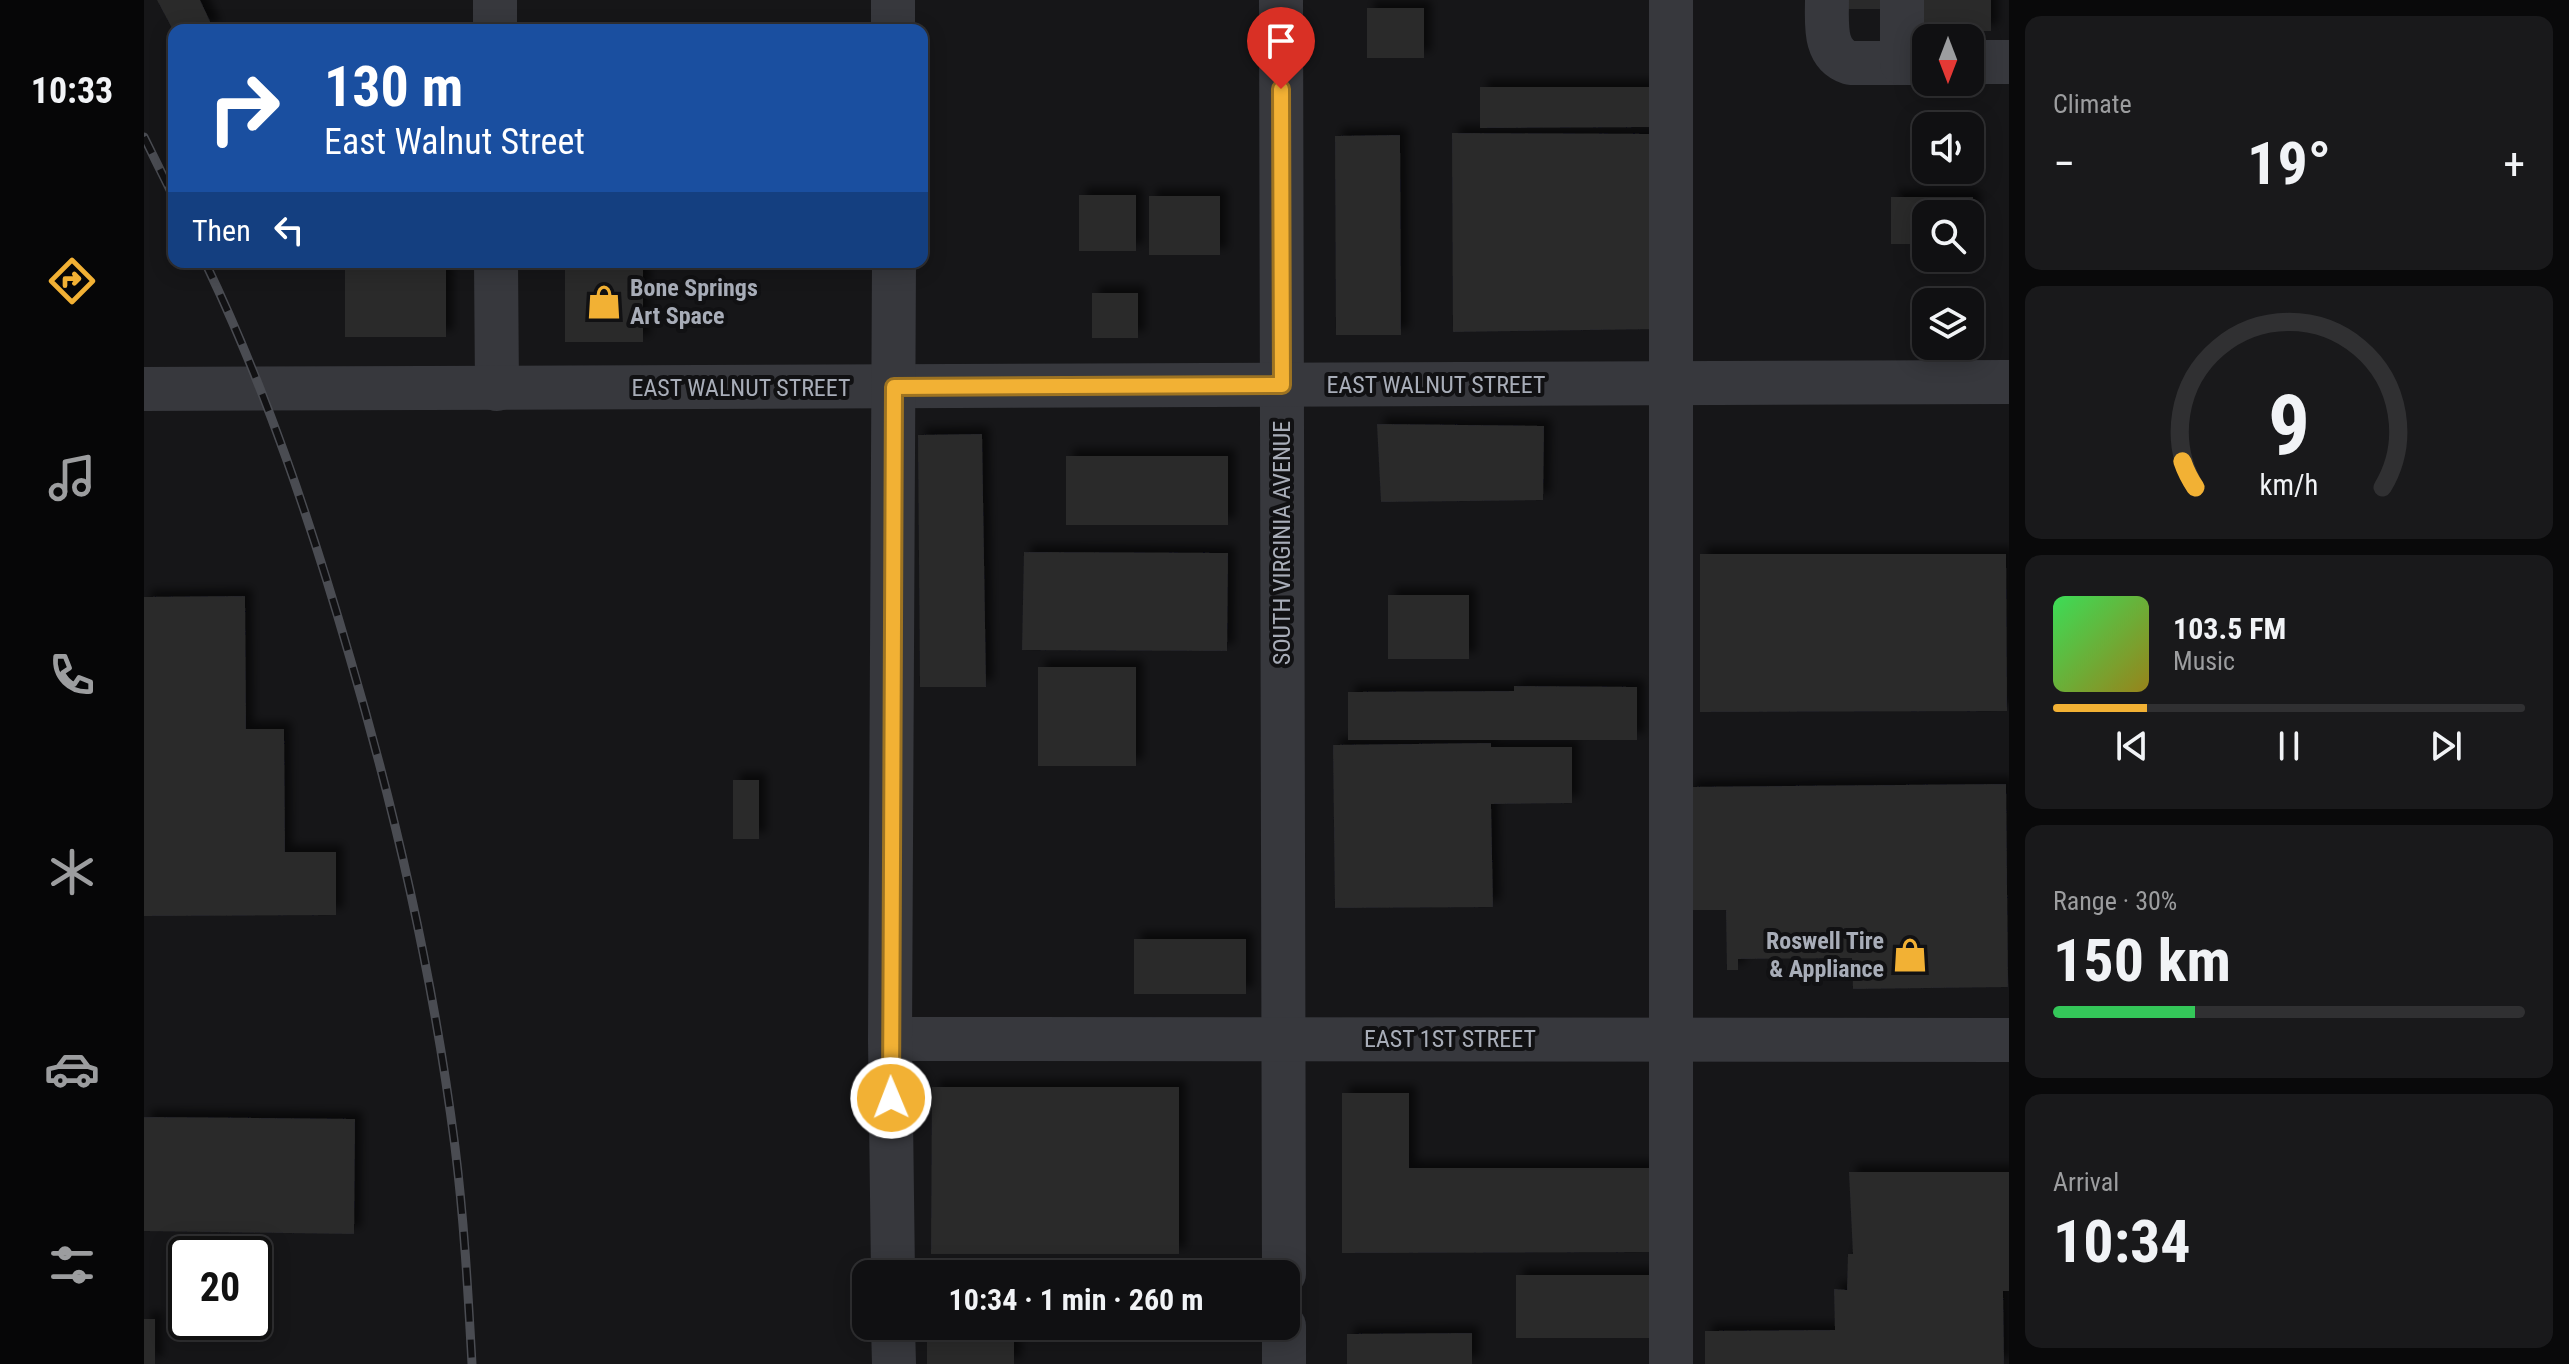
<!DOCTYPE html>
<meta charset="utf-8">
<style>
:root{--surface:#101012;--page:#19191b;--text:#f1f3f6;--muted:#9c9d9f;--line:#303032;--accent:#f2b134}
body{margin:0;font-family:"Roboto Condensed",sans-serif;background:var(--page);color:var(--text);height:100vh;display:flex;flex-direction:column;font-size:30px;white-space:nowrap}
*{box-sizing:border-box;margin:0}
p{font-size:26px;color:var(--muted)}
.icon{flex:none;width:44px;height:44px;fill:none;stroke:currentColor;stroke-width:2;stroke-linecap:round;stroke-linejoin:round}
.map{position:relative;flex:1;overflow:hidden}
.drawer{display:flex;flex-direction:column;gap:16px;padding:16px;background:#09090a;width:560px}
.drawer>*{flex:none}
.banner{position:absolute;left:24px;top:24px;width:760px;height:244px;border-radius:16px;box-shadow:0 4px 20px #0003,0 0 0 2px var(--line);background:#1a4fa0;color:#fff;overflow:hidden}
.needle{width:52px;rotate:180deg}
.tools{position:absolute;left:1768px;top:24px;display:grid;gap:16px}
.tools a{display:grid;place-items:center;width:72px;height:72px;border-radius:16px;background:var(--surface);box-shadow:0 4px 20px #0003,0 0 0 2px var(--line);font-size:40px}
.speed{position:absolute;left:24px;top:1236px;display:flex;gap:16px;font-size:40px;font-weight:700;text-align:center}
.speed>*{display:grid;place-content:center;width:104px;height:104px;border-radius:50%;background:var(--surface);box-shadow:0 4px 20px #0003,0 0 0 2px var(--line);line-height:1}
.speed .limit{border:4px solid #111;border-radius:12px;background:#fff;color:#111}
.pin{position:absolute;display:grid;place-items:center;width:68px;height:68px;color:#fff;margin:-82px -34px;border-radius:50% 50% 50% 0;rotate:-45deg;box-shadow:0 0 8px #0007}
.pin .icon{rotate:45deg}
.me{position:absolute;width:88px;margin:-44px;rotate:359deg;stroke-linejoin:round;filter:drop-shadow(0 0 6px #0008)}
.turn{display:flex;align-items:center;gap:28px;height:168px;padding:0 24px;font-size:36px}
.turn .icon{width:104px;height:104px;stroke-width:2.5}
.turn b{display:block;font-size:56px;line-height:68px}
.then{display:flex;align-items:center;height:76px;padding:0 24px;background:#0003;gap:16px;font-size:30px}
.big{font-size:60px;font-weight:700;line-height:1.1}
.drawer .tile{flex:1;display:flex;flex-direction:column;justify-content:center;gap:12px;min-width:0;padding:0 28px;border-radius:16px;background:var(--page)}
.drawer .dial{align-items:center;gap:0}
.dial svg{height:208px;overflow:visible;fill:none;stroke:var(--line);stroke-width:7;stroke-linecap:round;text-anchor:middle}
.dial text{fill:var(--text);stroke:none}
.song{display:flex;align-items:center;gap:24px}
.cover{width:96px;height:96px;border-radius:12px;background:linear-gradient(135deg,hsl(130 70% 55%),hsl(50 70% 35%))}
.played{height:8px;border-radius:4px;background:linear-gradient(90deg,var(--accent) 20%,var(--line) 20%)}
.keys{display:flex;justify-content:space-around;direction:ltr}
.heat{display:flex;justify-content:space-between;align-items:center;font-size:44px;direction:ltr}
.charge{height:12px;border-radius:6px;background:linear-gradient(90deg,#34c759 30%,var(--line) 0)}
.trip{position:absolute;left:708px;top:1260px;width:448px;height:80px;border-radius:16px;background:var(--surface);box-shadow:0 4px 20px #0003,0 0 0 2px var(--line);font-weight:700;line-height:80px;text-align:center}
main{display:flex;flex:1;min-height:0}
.tabs{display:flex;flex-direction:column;width:144px;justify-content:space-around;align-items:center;background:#060607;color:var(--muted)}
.tabs .icon{width:56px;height:56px}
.tabs .on{color:var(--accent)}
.tabs b{font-size:36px;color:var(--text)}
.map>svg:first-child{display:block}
.building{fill:#29292c;filter:url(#shadow)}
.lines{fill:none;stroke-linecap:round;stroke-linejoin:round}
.minor{stroke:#37383d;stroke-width:44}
.rail-casing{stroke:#4a4c52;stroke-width:9}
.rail{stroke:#111113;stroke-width:6;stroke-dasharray:18;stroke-linecap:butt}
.route-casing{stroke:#9d7322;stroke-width:20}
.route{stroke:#f2b134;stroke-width:14}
.labels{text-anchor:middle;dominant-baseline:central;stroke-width:8;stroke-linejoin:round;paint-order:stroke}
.poi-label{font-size:24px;font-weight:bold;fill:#a8adb8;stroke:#111113;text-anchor:start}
.street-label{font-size:24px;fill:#a8adb8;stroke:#111113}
</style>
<main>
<nav class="tabs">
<b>10:33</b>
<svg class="icon on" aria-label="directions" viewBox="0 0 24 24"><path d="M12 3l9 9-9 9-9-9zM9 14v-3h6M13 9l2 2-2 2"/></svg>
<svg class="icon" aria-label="music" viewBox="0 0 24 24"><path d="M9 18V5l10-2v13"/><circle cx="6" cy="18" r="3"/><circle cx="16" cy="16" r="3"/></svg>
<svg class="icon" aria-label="phone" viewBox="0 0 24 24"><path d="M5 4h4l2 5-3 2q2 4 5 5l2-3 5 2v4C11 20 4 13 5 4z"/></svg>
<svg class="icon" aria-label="climate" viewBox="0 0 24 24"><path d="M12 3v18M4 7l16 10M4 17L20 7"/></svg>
<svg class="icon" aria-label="car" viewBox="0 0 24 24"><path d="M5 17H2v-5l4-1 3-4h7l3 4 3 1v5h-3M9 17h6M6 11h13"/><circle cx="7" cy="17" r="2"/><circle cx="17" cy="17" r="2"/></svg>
<svg class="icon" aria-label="filters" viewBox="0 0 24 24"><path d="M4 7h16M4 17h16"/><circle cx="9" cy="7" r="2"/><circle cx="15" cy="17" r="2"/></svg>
</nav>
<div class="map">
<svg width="1865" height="1364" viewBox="0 0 1865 1364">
<defs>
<filter id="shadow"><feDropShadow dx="7" dy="-7" stdDeviation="4" flood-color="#0009"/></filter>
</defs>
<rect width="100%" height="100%" fill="#161618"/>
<g class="building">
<path d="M 13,0 L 56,0 L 70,30 L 29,30 Z"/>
<rect x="1696" y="0" width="49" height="9"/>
<rect x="1766" y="0" width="81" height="31"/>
<rect x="1223" y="8" width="57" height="50"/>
<path d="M 1336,87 L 1505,87 L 1505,127 L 1336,128 Z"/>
<path d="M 1308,133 L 1514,134 L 1514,329 L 1309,332 Z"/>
<path d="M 1256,135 L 1257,335 L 1192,335 L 1191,136 Z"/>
<rect x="935" y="195" width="57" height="56"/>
<rect x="1005" y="196" width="71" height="59"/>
<path d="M 1747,197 L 1829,197 L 1829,246 L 1826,246 L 1826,214 L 1782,214 L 1782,255 L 1776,255 L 1776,244 L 1747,244 Z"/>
<rect x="201" y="262" width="101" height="75"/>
<rect x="421" y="262" width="78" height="80"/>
<rect x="948" y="293" width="46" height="45"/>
<path d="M 1233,424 L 1400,426 L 1399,500 L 1237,502 Z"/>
<path d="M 838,434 L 842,687 L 776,687 L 774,435 Z"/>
<rect x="922" y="456" width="162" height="69"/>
<path d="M 880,552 L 1084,553 L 1083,651 L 878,650 Z"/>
<path d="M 1556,554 L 1862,554 L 1863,711 L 1556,712 Z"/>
<rect x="1244" y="595" width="81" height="64"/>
<path d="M 101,596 L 102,729 L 140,729 L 141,852 L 192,852 L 192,915 L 0,916 L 0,597 Z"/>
<rect x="894" y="667" width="98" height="99"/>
<path d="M 1370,686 L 1493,687 L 1493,740 L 1204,740 L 1204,692 L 1370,691 Z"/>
<path d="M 1347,743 L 1347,747 L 1428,747 L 1428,803 L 1347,804 L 1349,907 L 1191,908 L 1189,745 Z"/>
<rect x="589" y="780" width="26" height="59"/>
<path d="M 1862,784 L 1864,987 L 1709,989 L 1708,958 L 1594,959 L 1594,970 L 1583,970 L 1582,910 L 1544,910 L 1544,787 Z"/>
<rect x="990" y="939" width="112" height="55"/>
<path d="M 788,1087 L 1035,1087 L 1035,1254 L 787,1254 Z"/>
<path d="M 1198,1093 L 1265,1093 L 1265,1168 L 1506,1168 L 1506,1252 L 1198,1253 Z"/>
<path d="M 0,1117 L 211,1119 L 210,1234 L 0,1231 Z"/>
<path d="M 1705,1172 L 1865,1172 L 1865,1291 L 1859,1291 L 1860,1364 L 1561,1364 L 1561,1331 L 1691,1330 L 1690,1289 L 1703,1290 L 1704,1254 L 1709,1254 Z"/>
<rect x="1372" y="1275" width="141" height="63"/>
<rect x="0" y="1319" width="11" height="45"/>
<path d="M 1328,1333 L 1328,1364 L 1203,1364 L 1203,1334 Z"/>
<rect x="783" y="1338" width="87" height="26"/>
</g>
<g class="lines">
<g class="minor">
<path d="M 351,0 L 351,30"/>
<path d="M 749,0 L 749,30"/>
<path d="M 1137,0 L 1140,1274"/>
<path d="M 1683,0 C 1683,24 1679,54 1706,63 L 1782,63"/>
<path d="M 1758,0 L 1758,63"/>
<path d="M 1826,62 L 1865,62"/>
<path d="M 352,262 L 353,389"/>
<path d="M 0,389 L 1865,382"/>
<path d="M 746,1039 L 1865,1040"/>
<path d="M 749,1274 L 746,1039 L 750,262"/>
<path d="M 749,1326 L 750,1364"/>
<path d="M 1140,1326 L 1140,1364"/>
<path d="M 1527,1364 L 1527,0"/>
</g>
<g class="rail-casing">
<g id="rail">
<path d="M 0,137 L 30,198"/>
<path d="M 61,262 C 122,389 167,523 206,658 C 253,818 290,982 311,1147 C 320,1219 324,1292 328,1364"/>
</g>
</g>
<use href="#rail" class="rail"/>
</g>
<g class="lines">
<g class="route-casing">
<path id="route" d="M 747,1098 L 750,387 L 1138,385 L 1137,89"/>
</g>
<use href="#route" class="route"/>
</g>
<defs>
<g id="shop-bare" transform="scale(2.76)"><path d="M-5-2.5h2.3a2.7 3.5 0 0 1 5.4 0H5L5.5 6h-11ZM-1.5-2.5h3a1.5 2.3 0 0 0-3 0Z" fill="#f2b134" stroke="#111113" stroke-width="2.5" paint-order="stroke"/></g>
</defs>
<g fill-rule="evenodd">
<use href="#shop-bare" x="460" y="302"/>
<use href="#shop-bare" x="1766" y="955"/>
</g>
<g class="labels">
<g class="poi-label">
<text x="486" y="288">Bone Springs<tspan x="486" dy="28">Art Space</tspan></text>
<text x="1740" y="941" text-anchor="end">Roswell Tire<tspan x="1740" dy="28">&amp; Appliance</tspan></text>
</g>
<g class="street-label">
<text x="1292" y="385">EAST WALNUT STREET</text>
<text x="597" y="388">EAST WALNUT STREET</text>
<text transform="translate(1138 543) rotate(-90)">SOUTH VIRGINIA AVENUE</text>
<text x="1306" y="1039">EAST 1ST STREET</text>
</g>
</g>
</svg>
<div class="tools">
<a><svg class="needle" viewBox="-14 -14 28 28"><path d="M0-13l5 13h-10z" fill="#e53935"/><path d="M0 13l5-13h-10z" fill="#9c9d9f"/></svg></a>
<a><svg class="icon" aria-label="sound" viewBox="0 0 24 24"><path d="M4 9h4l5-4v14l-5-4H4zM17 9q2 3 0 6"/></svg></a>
<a><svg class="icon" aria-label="search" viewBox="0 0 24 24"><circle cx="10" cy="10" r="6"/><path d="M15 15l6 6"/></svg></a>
<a><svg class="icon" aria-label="layers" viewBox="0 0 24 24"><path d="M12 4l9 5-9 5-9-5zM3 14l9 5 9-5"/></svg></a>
</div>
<div class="speed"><div class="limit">20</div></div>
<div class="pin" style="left:1137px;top:89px;background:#d93025"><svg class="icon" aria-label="arrive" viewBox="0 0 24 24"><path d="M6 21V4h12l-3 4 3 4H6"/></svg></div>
<svg class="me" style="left:747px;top:1098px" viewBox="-20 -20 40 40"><circle r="17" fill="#f2b134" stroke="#fff" stroke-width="3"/><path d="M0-11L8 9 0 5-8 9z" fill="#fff"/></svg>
<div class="trip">10:34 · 1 min · 260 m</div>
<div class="banner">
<div class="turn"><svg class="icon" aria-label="right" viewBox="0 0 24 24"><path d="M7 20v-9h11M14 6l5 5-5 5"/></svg><div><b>130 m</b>East Walnut Street</div></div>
<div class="then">Then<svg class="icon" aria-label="left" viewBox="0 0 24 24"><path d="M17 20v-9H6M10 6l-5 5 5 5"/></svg></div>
</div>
</div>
<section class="drawer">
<div class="tile"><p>Climate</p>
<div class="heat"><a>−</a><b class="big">19°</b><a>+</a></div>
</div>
<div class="tile dial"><svg viewBox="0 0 100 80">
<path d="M14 69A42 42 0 1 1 86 69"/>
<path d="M14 69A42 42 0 0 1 9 59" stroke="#f2b134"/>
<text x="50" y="56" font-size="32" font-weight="700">9</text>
<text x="50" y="72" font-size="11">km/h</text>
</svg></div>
<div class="tile">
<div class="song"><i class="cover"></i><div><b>103.5 FM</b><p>Music</p></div></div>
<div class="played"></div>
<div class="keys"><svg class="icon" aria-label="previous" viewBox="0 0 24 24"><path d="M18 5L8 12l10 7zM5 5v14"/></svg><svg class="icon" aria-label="pause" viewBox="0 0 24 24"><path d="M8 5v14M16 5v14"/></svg><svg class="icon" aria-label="next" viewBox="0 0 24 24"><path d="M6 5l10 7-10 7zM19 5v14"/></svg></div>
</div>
<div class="tile"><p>Range · 30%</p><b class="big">150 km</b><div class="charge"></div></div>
<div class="tile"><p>Arrival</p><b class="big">10:34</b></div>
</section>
</main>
